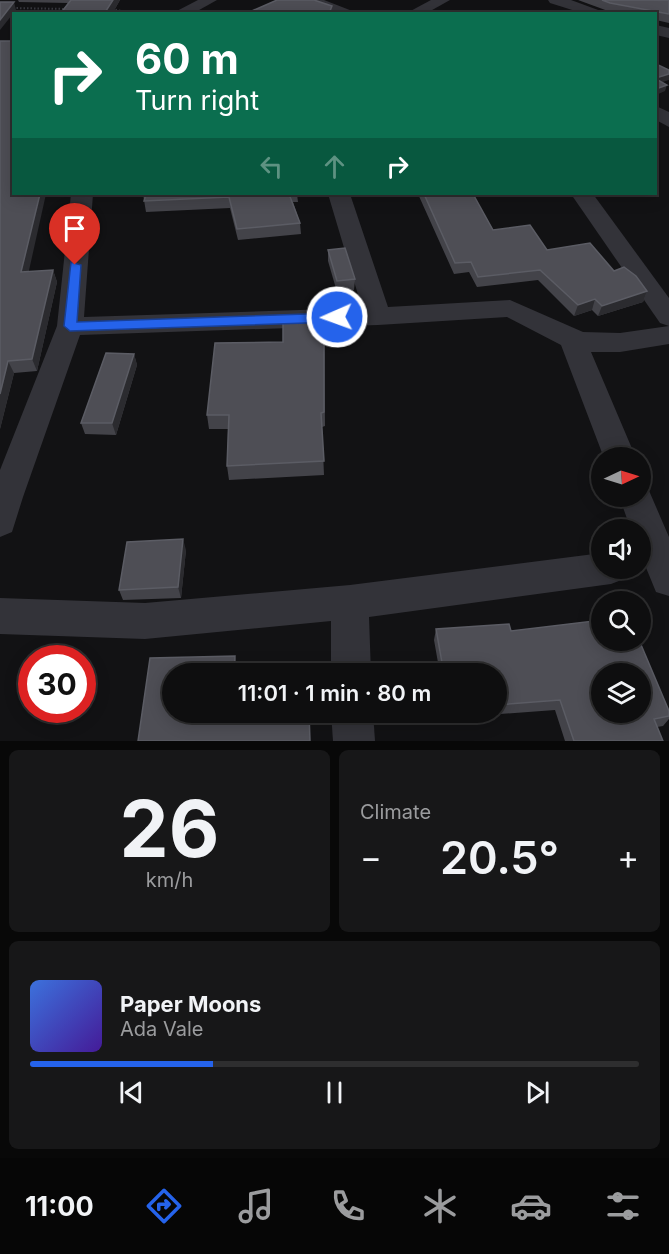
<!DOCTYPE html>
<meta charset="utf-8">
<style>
:root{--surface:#0e0e0f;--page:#171718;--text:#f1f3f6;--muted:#9b9c9e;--line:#2e2e2f;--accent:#2563eb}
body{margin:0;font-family:Inter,sans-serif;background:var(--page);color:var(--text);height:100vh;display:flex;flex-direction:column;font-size:22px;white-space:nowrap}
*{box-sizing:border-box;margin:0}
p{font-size:20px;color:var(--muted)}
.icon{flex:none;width:33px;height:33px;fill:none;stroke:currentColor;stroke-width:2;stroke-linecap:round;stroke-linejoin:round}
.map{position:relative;height:741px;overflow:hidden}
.details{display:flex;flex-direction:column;gap:9px;padding:9px;background:#080808;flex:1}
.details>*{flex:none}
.guide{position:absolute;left:12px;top:12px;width:645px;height:183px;border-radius:0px;box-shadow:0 3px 15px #0003,0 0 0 2px var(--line);background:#0b6e4f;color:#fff;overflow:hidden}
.needle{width:39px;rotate:86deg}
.fabs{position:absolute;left:591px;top:447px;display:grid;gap:12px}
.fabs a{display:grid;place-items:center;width:60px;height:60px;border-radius:50%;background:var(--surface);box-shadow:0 3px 15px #0003,0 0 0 2px var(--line);font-size:30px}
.speed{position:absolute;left:18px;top:645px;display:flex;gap:12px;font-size:30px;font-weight:700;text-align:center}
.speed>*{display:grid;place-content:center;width:78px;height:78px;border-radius:50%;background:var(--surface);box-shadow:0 3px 15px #0003,0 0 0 2px var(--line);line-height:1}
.speed .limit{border:9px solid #d22;background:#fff;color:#111}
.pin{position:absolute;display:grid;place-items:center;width:51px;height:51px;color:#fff;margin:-62px -26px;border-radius:50% 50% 50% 0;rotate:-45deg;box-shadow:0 0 6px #0007}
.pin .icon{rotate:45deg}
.me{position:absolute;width:66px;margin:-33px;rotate:268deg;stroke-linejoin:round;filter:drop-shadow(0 0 4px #0008)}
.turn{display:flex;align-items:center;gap:21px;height:126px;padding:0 24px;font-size:27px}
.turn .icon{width:78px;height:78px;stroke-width:2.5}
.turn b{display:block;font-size:42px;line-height:51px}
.lanes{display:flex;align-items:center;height:57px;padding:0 24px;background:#0003;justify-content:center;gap:30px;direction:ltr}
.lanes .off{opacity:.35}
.big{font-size:45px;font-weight:600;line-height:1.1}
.details .widget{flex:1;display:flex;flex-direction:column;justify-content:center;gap:9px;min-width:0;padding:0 21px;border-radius:9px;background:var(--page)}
.details .dial{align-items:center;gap:0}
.dial b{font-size:78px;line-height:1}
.song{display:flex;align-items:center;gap:18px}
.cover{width:72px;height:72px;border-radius:9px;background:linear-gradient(135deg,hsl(220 70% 55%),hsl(260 70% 35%))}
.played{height:6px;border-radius:3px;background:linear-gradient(90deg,var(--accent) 30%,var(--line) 30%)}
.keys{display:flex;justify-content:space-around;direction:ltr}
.heat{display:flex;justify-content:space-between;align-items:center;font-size:33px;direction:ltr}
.details .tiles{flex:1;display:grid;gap:9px;grid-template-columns:1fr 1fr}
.widget:last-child{grid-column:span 2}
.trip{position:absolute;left:162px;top:663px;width:345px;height:60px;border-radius:30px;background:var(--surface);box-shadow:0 3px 15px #0003,0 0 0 2px var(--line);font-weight:600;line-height:60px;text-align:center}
.menu{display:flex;height:96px;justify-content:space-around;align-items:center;background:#060606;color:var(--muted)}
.menu .icon{width:42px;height:42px}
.menu .active{color:var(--accent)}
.menu b{font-size:27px;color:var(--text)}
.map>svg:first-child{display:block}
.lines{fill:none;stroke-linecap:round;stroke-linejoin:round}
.path{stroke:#393a40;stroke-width:2;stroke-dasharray:1.5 2;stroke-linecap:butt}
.minor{fill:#333339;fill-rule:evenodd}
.wall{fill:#434349}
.shaded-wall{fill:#2b2b2f}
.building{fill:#4e4e55;stroke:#5b5c64;stroke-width:1.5;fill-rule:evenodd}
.route{fill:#2563eb;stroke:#184099;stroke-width:1.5}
</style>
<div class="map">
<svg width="669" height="741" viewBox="0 0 669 741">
<rect width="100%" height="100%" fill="#121214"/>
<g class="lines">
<g class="path">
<path d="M 13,8 L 68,9"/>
<path d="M 112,9 L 135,14"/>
</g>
<g class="minor">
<path d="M 198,0 L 217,0 L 192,14 L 171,14 Z"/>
<path d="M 302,0 L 324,0 L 360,14 L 336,14 Z"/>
<path d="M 431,0 L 450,0 L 425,14 L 405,14 Z"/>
<path d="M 548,0 L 571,0 L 609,14 L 585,14 L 550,3 Z"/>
<path d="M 656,25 L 669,28 L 669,38 L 656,35 Z"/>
<path d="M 656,106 L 669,112 L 669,127 L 656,120 Z"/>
<path d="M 71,194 L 93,194 L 84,317 L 362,308 L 328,194 L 350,194 L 388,307 L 510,300 L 583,332 L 620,333 L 669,326 L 669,344 L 620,352 L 591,352 L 636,458 L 604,458 L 561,345 L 507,317 L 378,325 L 80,335 L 23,497 L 12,532 L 0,537 L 0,470 L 57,326 Z"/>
<path d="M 571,194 L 593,194 L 669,298 L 669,326 L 660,323 Z"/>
<path d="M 640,484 L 647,486 L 669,537 L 669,596 L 656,592 L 640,553 L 640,530 L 631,530 L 619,496 L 640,496 Z"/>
<path d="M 602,553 L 602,568 L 629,568 L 624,579 L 611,584 L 369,617 L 371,674 L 331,674 L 331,621 L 145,639 L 0,634 L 0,598 L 145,603 L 350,585 Z"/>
<path d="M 331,712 L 373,712 L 375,741 L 333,741 Z"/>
</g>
</g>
<g class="wall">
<path d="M 18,0 L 120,0 L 112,14 L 60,14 L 68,3 L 19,2 Z"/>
<path d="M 578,0 L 669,0 L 669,23 L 656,20 L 656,14 L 620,14 L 608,11 Z"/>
<path d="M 0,41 L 14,194 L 29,272 L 53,270 L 57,282 L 37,371 L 14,373 L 0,429 Z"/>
<path d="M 143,194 L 297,194 L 298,202 L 293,202 L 300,223 L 301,234 L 238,240 L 230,208 L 146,212 Z"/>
<path d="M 418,194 L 481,194 L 473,195 L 493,230 L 547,250 L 614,271 L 647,291 L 643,302 L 598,316 L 592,310 L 574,316 L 538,280 L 477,287 L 469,272 L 454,274 Z"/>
<path d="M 328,250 L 355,279 L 354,290 L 337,292 L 328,261 Z"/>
<path d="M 324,315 L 325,426 L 322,427 L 324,475 L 229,480 L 227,466 L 228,429 L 209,429 L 207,415 L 283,342 Z"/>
<path d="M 134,354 L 137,365 L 116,435 L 85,434 L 81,423 Z"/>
<path d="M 186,550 L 181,598 L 123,600 L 119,590 Z"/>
<path d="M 436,629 L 511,631 L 669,711 L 669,719 L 663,726 L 657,727 L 663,741 L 565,741 L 555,710 L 447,718 L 446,712 L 496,712 L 496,674 L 440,674 L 434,640 Z"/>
</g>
<g class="shaded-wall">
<path d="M 113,0 L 120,0 L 112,14 L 104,14 Z"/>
<path d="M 14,2 L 16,10 L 0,30 L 0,20 Z"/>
<path d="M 669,74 L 669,80 L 656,84 L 656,78 Z"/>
<path d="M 667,85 L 665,91 L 656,95 L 656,89 Z"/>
<path d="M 40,194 L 46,194 L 26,284 L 21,272 Z"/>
<path d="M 53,270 L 57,282 L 37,371 L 32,359 Z"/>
<path d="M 647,291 L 643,302 L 598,316 L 602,306 Z"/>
<path d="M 595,299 L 592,310 L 574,316 L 578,305 Z"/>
<path d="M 134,354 L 137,365 L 116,435 L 112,423 Z"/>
<path d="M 8,361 L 14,373 L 0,429 L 0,394 Z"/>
<path d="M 183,539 L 186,550 L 181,598 L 178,587 Z"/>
<path d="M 235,656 L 238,669 L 237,674 L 234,674 Z"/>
</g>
<g class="building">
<path d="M 71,0 L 113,0 L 104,14 L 60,14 Z"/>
<path d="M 277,0 L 314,0 L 332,6 L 330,11 L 335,14 L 245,14 Z"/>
<path d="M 602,0 L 669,0 L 669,14 L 610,3 Z"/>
<path d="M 0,2 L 14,2 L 0,20 Z"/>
<path d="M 0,41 L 14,41 L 14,173 L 11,180 L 14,180 L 14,194 L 40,194 L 21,272 L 53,270 L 32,359 L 8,361 L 0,394 Z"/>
<path d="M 656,64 L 669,70 L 669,74 L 656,78 Z"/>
<path d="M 656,79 L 667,85 L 656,89 Z"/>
<path d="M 146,194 L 289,194 L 300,223 L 237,229 L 229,197 L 144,201 Z"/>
<path d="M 424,194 L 473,194 L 493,230 L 530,225 L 547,250 L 590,243 L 614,271 L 624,267 L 636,276 L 647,291 L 602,306 L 595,299 L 578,305 L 540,270 L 478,277 L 471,262 L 455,263 Z"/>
<path d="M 345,248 L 355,279 L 337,281 L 328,250 Z"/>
<path d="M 324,315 L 324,412 L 321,413 L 324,461 L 227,466 L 229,415 L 207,415 L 215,343 L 283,342 L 283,316 Z"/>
<path d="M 106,353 L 134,354 L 112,423 L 81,423 Z"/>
<path d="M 183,539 L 178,587 L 119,590 L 127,542 Z"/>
<path d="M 602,620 L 602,640 L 639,640 L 669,711 L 669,716 L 654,719 L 663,741 L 574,741 L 560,700 L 496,705 L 496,674 L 444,674 L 436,629 L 509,624 L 511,631 ZM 602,674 L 640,674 L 640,712 L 602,712 Z"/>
<path d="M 235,656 L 234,674 L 172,674 L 172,712 L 309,712 L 310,741 L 138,741 L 150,658 Z"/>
<path d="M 308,671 L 308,674 L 264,674 Z"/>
</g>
<path class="route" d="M 71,262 L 81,265 L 77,322 L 337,313 L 343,317 L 337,322 L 70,331 L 64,326 Z"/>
</svg>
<div class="fabs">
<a><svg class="needle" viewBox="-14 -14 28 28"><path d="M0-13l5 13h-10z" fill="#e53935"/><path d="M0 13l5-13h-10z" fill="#9b9c9e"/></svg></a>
<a><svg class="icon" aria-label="sound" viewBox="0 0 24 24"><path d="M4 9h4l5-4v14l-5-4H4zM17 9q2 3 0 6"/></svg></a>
<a><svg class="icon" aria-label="search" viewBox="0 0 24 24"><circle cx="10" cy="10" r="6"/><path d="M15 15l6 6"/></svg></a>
<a><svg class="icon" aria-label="layers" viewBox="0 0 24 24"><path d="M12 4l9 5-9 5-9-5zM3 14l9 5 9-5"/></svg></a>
</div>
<div class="speed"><div class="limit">30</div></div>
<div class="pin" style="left:75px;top:265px;background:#d93025"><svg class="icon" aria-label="arrive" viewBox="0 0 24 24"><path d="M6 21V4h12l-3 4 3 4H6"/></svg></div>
<svg class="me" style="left:337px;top:317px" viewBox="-20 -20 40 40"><circle r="17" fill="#2563eb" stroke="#fff" stroke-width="3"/><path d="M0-11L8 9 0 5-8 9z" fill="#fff"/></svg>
<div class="trip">11:01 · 1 min · 80 m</div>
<div class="guide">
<div class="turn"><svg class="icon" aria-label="right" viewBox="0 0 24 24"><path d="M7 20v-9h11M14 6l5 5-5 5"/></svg><div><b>60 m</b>Turn right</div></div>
<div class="lanes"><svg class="icon off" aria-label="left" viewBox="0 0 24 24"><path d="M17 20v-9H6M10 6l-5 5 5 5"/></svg><svg class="icon off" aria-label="ahead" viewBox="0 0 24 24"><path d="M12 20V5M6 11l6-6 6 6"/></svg><svg class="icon" aria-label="right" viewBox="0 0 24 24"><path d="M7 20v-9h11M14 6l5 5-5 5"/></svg></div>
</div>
</div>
<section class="details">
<div class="tiles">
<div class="widget dial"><b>26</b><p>km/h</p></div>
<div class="widget"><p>Climate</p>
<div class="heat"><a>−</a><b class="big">20.5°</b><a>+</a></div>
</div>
<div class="widget">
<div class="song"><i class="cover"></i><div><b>Paper Moons</b><p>Ada Vale</p></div></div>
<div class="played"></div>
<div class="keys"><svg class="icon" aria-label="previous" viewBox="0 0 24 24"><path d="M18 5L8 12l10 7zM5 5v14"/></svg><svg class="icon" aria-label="pause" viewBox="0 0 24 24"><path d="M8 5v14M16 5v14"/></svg><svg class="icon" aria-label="next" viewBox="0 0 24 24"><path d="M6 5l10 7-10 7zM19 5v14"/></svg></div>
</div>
</div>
</section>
<nav class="menu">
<b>11:00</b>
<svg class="icon active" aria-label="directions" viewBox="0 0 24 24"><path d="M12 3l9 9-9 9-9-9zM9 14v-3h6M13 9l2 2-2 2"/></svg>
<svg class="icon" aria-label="music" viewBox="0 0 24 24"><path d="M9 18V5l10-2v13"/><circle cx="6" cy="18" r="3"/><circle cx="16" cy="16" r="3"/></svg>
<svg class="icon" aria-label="phone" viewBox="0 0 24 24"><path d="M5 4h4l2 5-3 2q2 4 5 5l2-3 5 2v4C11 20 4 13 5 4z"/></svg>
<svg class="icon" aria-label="climate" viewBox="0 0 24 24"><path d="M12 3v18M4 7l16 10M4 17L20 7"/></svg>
<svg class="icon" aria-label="car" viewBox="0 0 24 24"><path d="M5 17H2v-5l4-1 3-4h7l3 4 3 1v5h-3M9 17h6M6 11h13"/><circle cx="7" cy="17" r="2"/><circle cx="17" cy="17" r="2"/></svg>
<svg class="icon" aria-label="filters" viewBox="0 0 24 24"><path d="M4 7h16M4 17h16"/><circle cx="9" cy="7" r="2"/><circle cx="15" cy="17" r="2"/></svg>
</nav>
